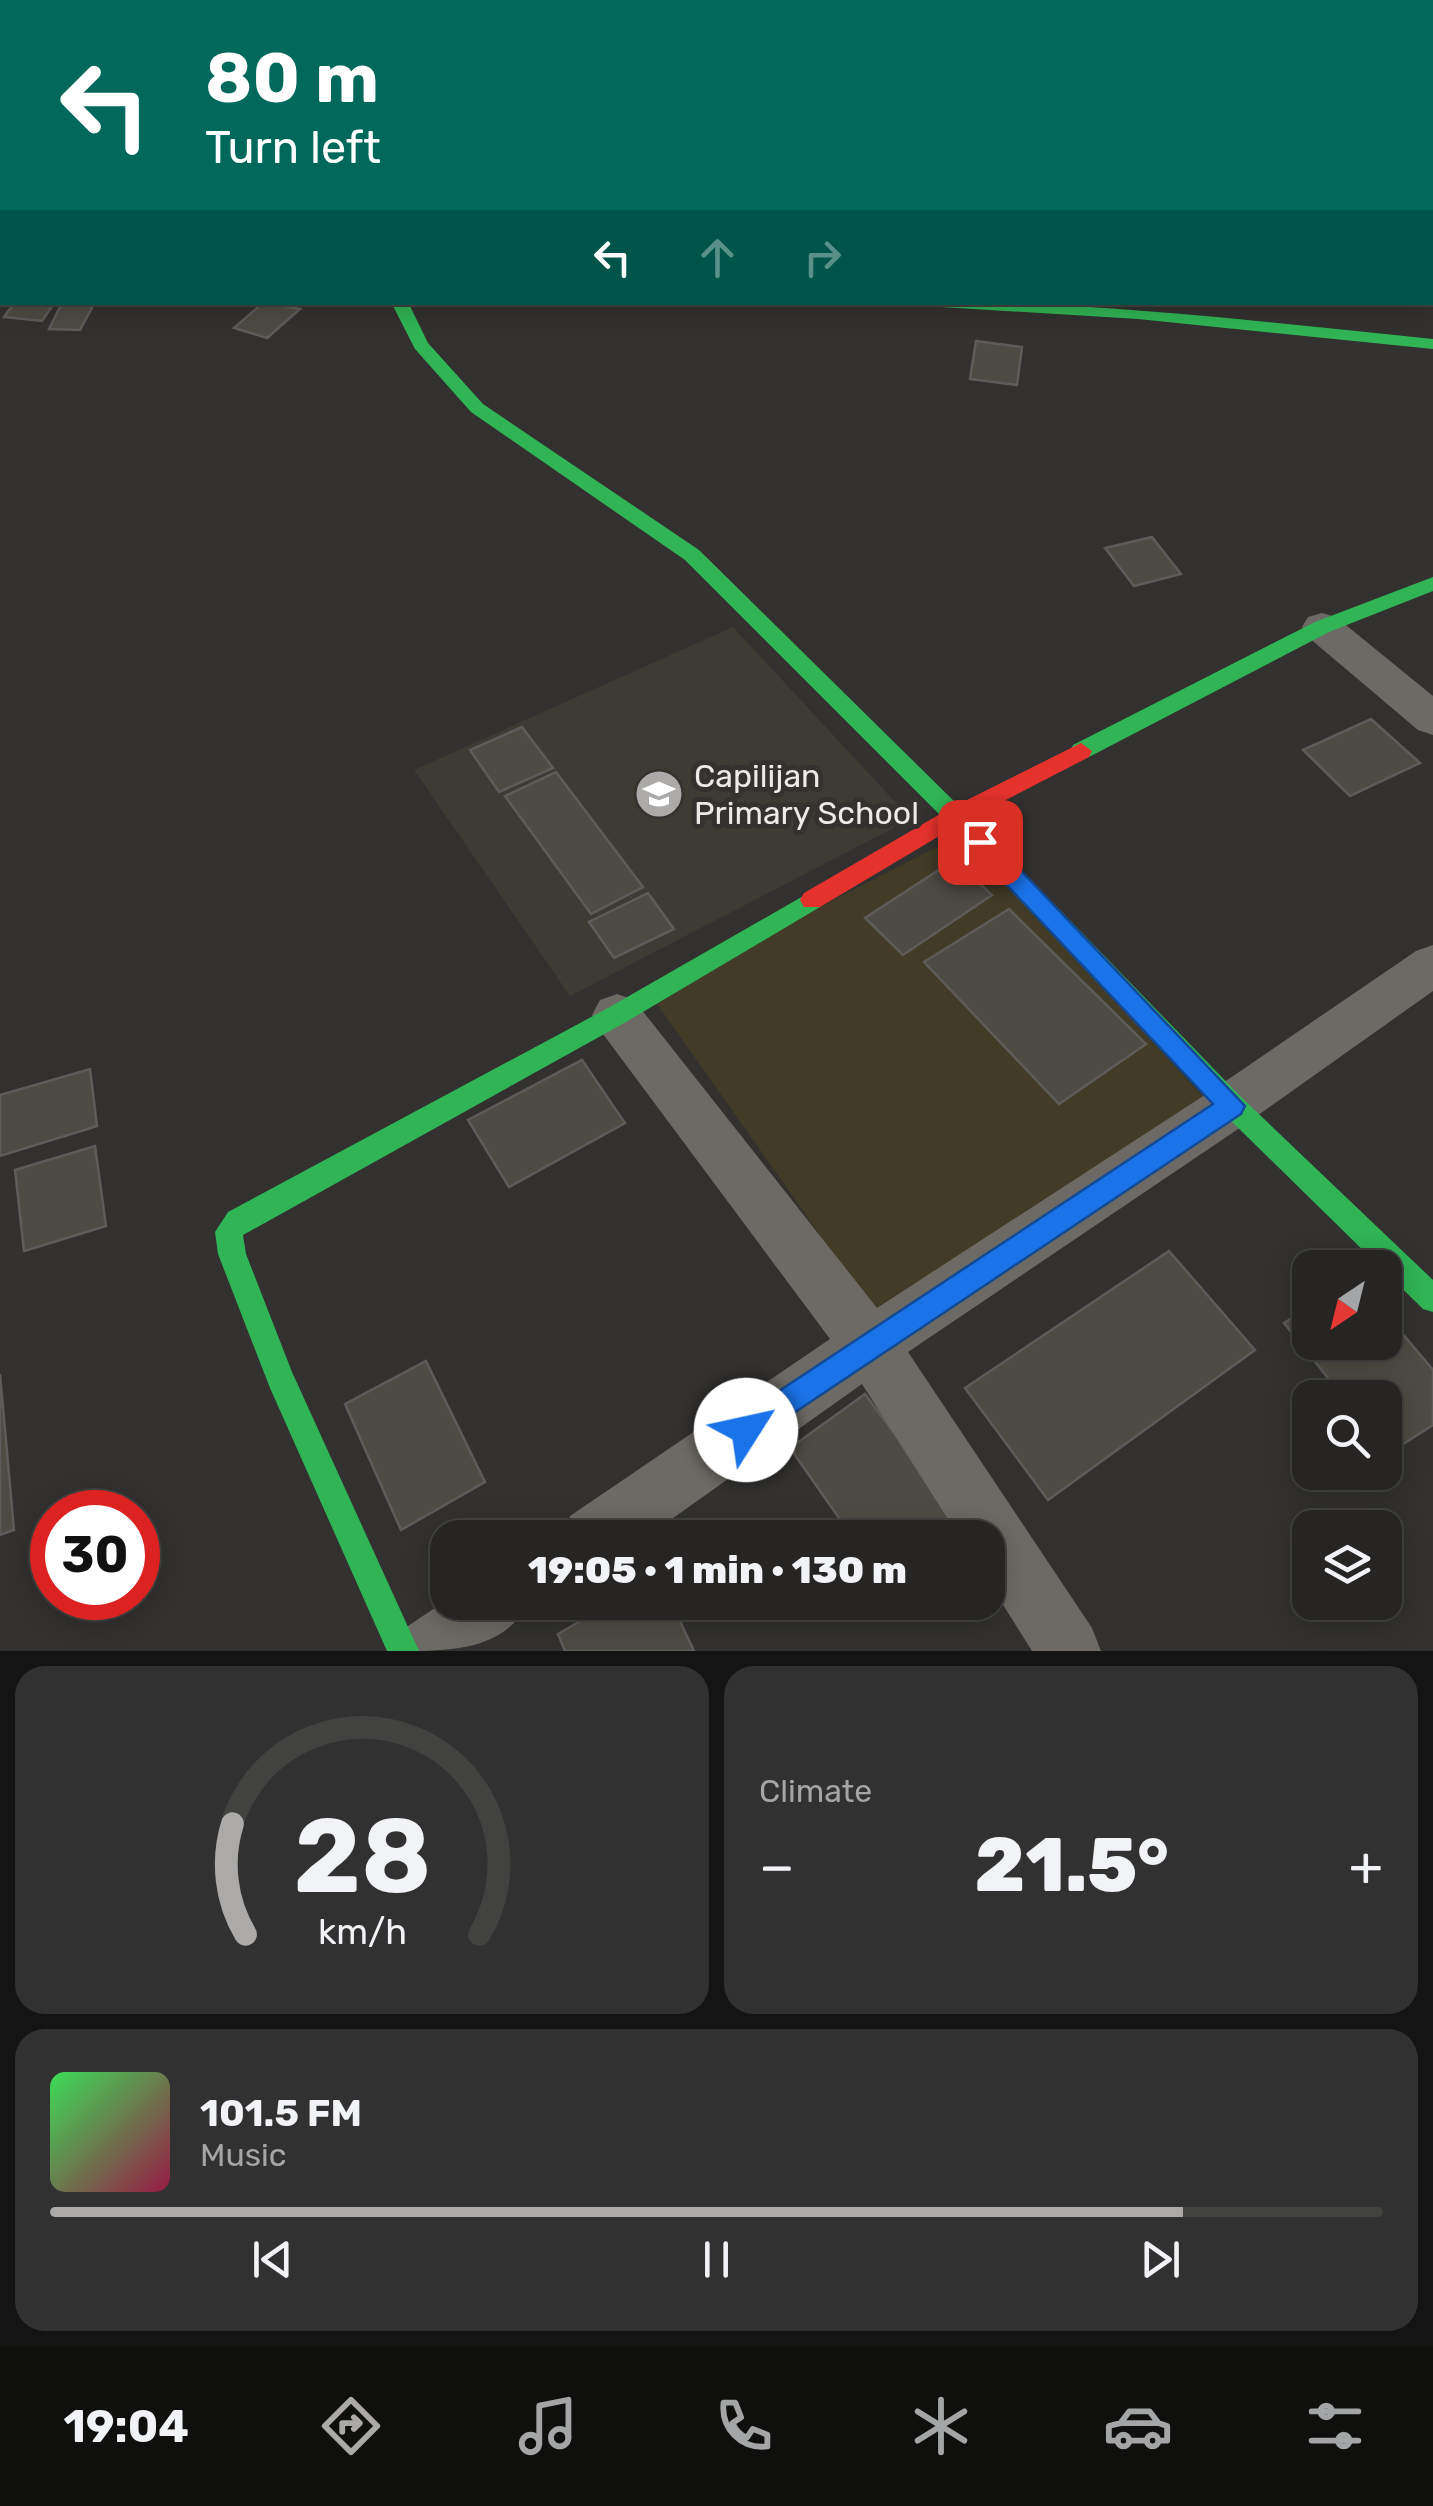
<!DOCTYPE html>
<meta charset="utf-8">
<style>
:root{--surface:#262524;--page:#323131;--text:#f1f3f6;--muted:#a4a5a6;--line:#424241;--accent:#abaaa9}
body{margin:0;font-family:Rubik,sans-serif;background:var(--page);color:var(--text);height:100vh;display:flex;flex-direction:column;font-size:38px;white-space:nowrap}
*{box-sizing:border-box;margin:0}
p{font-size:32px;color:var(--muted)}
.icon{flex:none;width:55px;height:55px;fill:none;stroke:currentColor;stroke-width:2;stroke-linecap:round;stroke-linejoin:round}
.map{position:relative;height:1651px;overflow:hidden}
.details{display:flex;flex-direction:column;gap:15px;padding:15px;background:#151414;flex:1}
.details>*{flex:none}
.guide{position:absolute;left:0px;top:0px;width:1435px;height:305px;box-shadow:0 5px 25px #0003,0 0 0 2px var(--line);background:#00695c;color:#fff;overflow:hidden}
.needle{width:65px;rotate:215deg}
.fabs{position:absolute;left:1292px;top:1250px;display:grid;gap:20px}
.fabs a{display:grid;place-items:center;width:110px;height:110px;border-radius:20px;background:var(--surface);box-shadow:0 5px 25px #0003,0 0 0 2px var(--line);font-size:50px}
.speed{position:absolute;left:30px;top:1490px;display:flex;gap:20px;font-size:50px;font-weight:700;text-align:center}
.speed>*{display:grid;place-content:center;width:130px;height:130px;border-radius:50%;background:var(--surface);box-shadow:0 5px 25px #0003,0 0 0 2px var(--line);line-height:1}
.speed .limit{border:15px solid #d22;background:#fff;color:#111}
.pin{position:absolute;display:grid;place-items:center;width:85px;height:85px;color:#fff;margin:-42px;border-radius:20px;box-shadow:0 5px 15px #0006}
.me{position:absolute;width:110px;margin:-55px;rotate:55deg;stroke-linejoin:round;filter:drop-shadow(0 0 8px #0008)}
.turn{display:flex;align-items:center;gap:35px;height:210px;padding:0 40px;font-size:45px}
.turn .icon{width:130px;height:130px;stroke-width:2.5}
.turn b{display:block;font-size:70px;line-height:85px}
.lanes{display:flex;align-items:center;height:95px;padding:0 40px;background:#0003;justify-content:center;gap:50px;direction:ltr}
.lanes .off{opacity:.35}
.big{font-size:75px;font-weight:800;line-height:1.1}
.details .card{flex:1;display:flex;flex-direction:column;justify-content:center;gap:15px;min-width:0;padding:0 35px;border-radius:30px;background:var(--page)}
.details .dial{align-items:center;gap:0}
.dial svg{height:260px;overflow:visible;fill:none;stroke:var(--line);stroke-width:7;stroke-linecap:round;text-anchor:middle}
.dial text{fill:var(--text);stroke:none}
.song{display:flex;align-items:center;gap:30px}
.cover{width:120px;height:120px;border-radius:15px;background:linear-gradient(135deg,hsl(130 70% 55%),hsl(340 70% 35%))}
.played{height:10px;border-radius:5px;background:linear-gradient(90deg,var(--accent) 85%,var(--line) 85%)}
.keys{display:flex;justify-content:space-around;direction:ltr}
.heat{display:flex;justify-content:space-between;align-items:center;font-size:55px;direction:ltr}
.details .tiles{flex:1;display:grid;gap:15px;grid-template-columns:1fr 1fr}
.card:last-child{grid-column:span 2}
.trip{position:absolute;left:430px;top:1520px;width:575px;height:100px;border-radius:30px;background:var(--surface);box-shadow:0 5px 25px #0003,0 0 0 2px var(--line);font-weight:800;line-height:100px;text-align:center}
.menu{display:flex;height:160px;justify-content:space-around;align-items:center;background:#0f0f0e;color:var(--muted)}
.menu .icon{width:70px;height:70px}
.menu .on{color:var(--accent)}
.menu b{font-size:45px;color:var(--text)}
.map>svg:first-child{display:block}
.built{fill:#3e3b34}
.green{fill:#413b27}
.building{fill:#4e4b44;stroke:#5d5c5b;stroke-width:2.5}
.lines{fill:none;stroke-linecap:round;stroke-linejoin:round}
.street{fill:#6d6a65;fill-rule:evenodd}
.fast{fill:#30b455;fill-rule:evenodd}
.jam{fill:#e5322d;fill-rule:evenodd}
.route{fill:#1a73e8;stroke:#114b97;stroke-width:2.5}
.labels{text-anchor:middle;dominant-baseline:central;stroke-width:10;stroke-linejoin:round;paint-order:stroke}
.poi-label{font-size:32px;fill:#ecebea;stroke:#33322f;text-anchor:start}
</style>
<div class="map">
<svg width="1433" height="1651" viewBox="0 0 1433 1651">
<rect width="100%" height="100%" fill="#323130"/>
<path class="built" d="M 733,627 L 911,819 L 570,996 L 414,770 Z"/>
<path class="green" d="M 962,834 L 1219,1114 L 883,1324 L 650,994 Z"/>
<g class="building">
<path d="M 15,302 L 55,302 L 42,321 L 4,317 Z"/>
<path d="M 264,302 L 300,309 L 267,338 L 234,328 Z"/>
<path d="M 61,305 L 93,306 L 80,330 L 49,329 Z"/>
<path d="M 976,341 L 1022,347 L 1017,385 L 970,379 Z"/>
<path d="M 1152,537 L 1181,574 L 1134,586 L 1105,548 Z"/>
<path d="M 1371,719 L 1420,763 L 1350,796 L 1303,750 Z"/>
<path d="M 522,727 L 553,768 L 499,792 L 470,750 Z"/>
<path d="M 556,772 L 643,887 L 591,914 L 505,796 Z"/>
<path d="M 954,860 L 992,895 L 903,955 L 865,918 Z"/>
<path d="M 648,893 L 674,929 L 614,958 L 589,922 Z"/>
<path d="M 1009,909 L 1146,1044 L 1059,1104 L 924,962 Z"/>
<path d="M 582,1060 L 625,1123 L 509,1187 L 468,1120 Z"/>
<path d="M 90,1069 L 97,1126 L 0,1156 L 0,1095 Z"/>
<path d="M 95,1146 L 106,1226 L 24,1251 L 15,1170 Z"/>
<path d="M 1169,1251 L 1255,1350 L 1048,1500 L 965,1388 Z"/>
<path d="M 1310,1307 L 1310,1342 L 1385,1342 L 1385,1313 L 1433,1370 L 1433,1425 L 1389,1453 L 1385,1448 L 1385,1398 L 1344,1398 L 1284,1323 Z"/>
<path d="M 426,1361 L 485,1482 L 401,1530 L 345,1404 Z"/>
<path d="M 0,1374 L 14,1530 L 0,1535 Z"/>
<path d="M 865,1394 L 972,1538 L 853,1538 L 790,1448 Z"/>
<path d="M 614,1602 L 671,1602 L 694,1651 L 565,1651 L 558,1634 Z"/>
</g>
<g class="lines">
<g class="street">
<path d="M 1322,613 L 1336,617 L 1433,696 L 1433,735 L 1418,730 L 1308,637 L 1302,627 L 1308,617 Z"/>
<path d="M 1433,945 L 1433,991 L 1250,1121 L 908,1352 L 1092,1628 L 1101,1651 L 1032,1651 L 988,1581 L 988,1538 L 960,1538 L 862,1384 L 645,1538 L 562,1538 L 570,1516 L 830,1339 L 600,1030 L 592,1015 L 600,1000 L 617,994 L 634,1000 L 877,1308 L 1214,1089 L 1416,951 Z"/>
<path d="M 448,1599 L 448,1602 L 529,1602 C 504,1651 451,1651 396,1651 L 405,1628 Z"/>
</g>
<g class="fast">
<path d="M 0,244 L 2,245 L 2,255 L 0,254 Z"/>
<path d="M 391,302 L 408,302 L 428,343 L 483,404 L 699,550 L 963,810 L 1241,1097 L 1433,1280 L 1433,1312 L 1423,1309 L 1223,1113 L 947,822 L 685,560 L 471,412 L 415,349 Z"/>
<path d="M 933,302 C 1101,302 1266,322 1433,339 L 1433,349 L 1138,319 L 941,307 Z"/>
<path d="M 1433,577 L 1433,591 L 1329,632 L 1089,757 L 1081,759 L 1070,751 L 1073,745 L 1315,622 Z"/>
<path d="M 812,891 L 820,893 L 824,900 L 820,907 L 626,1022 L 243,1235 L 246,1254 L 292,1372 L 419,1651 L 387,1651 L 270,1388 L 218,1254 L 215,1232 L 228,1212 L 608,1008 Z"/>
</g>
<path class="jam" d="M 1081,743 L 1092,751 L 1089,757 L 963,822 L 820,907 L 804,907 L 800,900 L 804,893 L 947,810 Z"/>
</g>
<path class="route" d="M 980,833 L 988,836 L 1245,1106 L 1241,1114 L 746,1445 L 735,1441 L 731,1430 L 735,1420 L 1213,1104 L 972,848 L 969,842 Z"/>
<defs>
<g id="school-disc" transform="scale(2.5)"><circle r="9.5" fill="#abaaa9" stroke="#33322f"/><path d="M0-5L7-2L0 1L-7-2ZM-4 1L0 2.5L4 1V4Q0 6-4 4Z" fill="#fff"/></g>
</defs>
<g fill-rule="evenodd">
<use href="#school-disc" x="659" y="794"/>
</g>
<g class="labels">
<g class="poi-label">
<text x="694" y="776">Capilijan<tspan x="694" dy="37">Primary School</tspan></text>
</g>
</g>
</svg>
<div class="fabs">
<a><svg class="needle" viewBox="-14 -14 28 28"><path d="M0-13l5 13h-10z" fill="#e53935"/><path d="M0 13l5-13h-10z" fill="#a4a5a6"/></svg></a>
<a><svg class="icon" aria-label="search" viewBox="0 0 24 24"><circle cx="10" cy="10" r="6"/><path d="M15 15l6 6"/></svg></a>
<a><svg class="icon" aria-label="layers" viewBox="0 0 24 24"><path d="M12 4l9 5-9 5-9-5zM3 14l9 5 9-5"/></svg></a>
</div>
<div class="speed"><div class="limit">30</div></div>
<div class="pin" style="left:980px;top:842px;background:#d93025"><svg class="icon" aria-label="arrive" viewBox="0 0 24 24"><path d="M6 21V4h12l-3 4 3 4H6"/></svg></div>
<svg class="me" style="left:746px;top:1430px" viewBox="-20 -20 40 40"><circle r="19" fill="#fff"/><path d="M0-13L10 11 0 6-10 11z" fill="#1a73e8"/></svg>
<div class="trip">19:05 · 1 min · 130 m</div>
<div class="guide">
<div class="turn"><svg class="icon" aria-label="left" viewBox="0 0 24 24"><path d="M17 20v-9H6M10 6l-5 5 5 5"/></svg><div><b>80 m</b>Turn left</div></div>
<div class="lanes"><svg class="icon" aria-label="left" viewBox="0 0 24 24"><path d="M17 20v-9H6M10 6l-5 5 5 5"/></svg><svg class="icon off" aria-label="ahead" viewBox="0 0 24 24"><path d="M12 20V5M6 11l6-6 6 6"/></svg><svg class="icon off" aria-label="right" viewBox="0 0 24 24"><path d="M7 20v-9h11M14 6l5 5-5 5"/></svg></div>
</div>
</div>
<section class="details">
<div class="tiles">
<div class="card dial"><svg viewBox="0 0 100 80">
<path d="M14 69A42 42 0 1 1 86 69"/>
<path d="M14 69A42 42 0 0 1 10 35" stroke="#abaaa9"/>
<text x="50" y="56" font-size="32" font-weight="700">28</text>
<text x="50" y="72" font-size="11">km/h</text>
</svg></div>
<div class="card"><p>Climate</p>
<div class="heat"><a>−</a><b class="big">21.5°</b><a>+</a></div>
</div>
<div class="card">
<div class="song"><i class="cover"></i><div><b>101.5 FM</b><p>Music</p></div></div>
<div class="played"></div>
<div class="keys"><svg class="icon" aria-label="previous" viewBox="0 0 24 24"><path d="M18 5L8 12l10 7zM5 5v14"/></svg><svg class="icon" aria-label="pause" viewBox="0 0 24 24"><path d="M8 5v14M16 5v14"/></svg><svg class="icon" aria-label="next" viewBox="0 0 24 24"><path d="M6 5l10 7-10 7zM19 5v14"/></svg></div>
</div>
</div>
</section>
<nav class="menu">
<b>19:04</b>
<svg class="icon on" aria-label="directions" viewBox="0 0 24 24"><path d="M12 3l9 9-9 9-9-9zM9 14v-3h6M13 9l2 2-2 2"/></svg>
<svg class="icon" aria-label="music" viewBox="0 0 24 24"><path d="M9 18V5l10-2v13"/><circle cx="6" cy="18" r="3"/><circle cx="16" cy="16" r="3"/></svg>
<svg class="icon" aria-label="phone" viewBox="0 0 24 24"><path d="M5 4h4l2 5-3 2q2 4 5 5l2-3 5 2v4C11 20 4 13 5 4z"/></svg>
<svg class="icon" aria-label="climate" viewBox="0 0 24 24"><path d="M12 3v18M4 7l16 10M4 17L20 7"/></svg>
<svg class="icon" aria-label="car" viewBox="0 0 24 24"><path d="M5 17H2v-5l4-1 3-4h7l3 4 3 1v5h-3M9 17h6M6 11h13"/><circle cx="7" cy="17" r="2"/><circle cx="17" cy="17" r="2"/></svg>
<svg class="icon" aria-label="filters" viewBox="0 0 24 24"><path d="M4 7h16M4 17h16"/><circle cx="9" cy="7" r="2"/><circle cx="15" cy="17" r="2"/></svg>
</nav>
